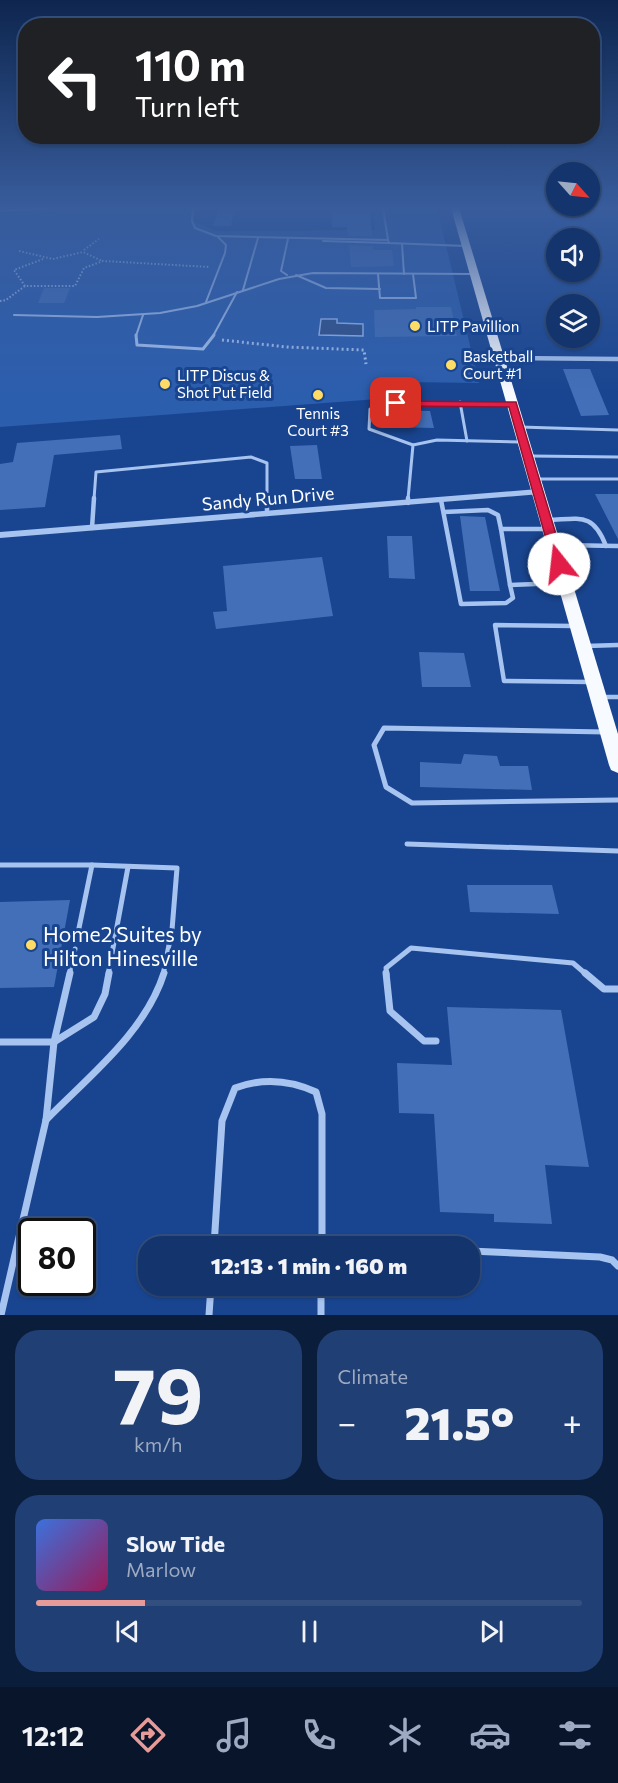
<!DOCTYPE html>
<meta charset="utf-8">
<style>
:root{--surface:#13346c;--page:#203f74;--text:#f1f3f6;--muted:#9daac2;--line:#324f7f;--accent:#e69b98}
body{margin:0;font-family:Commissioner,sans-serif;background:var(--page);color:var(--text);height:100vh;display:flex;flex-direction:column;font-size:22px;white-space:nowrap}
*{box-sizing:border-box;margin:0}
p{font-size:20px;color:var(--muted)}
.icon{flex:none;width:33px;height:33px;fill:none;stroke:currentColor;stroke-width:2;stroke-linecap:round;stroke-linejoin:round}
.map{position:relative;height:1315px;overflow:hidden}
.side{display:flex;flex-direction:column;gap:15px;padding:15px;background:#0a1d3b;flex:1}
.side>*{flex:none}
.banner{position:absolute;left:18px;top:18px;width:582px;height:126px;border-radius:24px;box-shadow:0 2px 4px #0004,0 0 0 2px var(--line);background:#202124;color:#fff;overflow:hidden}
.needle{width:39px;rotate:117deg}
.buttons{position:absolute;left:546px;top:162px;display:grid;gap:12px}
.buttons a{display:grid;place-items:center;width:54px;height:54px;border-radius:50%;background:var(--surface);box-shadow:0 2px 4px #0004,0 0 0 2px var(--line);font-size:30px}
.speed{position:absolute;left:18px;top:1218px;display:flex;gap:12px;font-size:30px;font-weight:700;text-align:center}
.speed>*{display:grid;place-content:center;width:78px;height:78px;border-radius:50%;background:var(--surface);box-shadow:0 2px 4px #0004,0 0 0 2px var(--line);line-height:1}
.speed .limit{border:3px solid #111;border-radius:9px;background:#fff;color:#111}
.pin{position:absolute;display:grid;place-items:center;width:51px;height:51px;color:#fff;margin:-26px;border-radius:12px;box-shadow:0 3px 9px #0006}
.me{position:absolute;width:66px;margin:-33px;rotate:344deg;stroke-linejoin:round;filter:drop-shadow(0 0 4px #0008)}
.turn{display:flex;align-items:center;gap:21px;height:126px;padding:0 18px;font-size:27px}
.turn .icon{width:78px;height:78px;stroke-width:2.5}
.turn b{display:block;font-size:42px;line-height:51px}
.big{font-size:45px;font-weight:800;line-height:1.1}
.side .widget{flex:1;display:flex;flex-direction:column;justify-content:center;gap:9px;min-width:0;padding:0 21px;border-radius:24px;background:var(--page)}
.side .dial{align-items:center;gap:0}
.dial b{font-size:78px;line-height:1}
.song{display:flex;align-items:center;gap:18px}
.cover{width:72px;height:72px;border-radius:9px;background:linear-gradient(135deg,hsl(220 70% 55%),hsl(330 70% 35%))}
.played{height:6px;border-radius:3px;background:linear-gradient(90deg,var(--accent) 20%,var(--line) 20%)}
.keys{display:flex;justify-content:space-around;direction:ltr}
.heat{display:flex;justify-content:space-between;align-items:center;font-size:33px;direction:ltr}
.side .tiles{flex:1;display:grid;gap:15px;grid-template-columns:1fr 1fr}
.widget:last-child{grid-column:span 2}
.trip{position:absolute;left:138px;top:1236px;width:342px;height:60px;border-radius:24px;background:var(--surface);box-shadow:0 2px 4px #0004,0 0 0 2px var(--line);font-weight:800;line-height:60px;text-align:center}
.tabs{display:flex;height:96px;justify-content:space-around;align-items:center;background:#08152b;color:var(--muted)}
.tabs .icon{width:42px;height:42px}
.tabs .selected{color:var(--accent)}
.tabs b{font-size:27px;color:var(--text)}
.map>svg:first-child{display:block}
.green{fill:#2c5eae}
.water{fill:#315188;stroke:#9abdf1;stroke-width:1.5}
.building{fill:#426fb8}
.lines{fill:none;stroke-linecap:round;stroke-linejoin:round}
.path-far1{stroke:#a7c3ef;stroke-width:2;stroke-dasharray:1.5 2;stroke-linecap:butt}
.path{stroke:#a7c3ef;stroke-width:3;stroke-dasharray:2 3;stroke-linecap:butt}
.service-far4{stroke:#a7c3ef;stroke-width:2}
.service-far3{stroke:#a7c3ef;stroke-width:3}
.service-far2{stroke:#a7c3ef;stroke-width:4.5}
.service-far1{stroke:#a7c3ef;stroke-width:5}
.service{stroke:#a7c3ef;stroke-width:7}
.minor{stroke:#a7c3ef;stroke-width:4.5}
.tertiary{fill:#a7c3ef;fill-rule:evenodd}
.trunk{fill:#f7faff;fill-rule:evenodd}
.route{fill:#e11d48;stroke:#92132f;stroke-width:1.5}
.poi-dot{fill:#ffdc65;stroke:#194590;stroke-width:2}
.labels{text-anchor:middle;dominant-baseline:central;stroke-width:6;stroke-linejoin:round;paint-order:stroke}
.far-poi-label{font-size:15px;fill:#fff;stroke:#194590;text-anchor:start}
.street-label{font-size:18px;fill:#fff;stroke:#194590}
.near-poi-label{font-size:21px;fill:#fff;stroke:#194590;text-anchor:start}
</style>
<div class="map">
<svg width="618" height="1315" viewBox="0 0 618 1315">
<rect width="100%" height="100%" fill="#194590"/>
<path class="green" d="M 0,208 L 200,208 L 190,219 L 216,231 L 375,230 L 373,208 L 437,208 L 479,383 L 406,382 L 405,397 L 0,427 Z"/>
<path class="water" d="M 321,319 L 337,319 L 337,323 L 363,324 L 363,336 L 319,335 Z"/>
<g class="building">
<path d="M 331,208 L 370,208 L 372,236 L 348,236 L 347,227 L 332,227 Z"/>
<path d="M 219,210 L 234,210 L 231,226 L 213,226 Z"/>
<path d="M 349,245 L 373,246 L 373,250 L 392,250 L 394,266 L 351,267 Z"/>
<path d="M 44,288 L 70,288 L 64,303 L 38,303 Z"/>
<path d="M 416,307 L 451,307 L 457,336 L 375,337 L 374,310 L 416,309 Z"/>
<path d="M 563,369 L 590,369 L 609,415 L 581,416 Z"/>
<path d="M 386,410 L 430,411 L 434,428 L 388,427 Z"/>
<path d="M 120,435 L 122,449 L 54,455 L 45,507 L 0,510 L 0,464 L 13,462 L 17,443 Z"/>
<path d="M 317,445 L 322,479 L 295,479 L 290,446 Z"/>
<path d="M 595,494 L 618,494 L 618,539 Z"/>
<path d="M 460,516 L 485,517 L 500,591 L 470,591 Z"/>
<path d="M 387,536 L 412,536 L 415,579 L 389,578 Z"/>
<path d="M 322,557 L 333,616 L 216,629 L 213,612 L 227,611 L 223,566 Z"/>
<path d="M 419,652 L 464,653 L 471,687 L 422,687 Z"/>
<path d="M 464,754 L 497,756 L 500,766 L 528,766 L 532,790 L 420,787 L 420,762 L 461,764 Z"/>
<path d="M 467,885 L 552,885 L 559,914 L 470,912 Z"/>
<path d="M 70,900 L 54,987 L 0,988 L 0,902 Z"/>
<path d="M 447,1007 L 561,1010 L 589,1167 L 545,1165 L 552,1224 L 494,1222 L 494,1214 L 440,1212 L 434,1114 L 399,1113 L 397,1063 L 452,1065 Z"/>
</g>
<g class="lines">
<g class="path-far1">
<path d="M 84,250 L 99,239"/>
<path d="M 19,251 L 53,259 L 83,252 L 102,261"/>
<path d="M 25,286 L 14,270 L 43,259"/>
<path d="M 0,301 L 6,300 L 25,286 L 75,286 L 84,268 L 103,261 L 210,267"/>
</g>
<path class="path" d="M 222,340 L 287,347 L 364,350 L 366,364"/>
<g class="service-far4">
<path d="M 193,208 L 192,221 L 195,228 L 216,236 L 388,240 L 389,243 L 466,246"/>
<path d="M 383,208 L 388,240"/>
<path d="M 0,211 L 67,208"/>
<path d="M 323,241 L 389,243"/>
<path d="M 402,244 L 404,274"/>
<path d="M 378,274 L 380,298 L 416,298 L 413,274"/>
<path d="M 287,275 L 281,271 L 288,239"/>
<path d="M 296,275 L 326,288 L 380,289"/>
<path d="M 243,290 L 258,238"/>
<path d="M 206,302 L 225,253 L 226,245 L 218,237"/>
<path d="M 14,315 L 97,317 L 160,313 L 197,306 L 279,279 L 313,273 L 474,274"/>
<path d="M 136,336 L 143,315"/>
<path d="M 213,336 L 237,292"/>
</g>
<g class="service-far3">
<path d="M 136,335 L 137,345 L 203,349 L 214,335"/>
<path d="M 460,402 L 467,441"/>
<path d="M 520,427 L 618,430"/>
<path d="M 413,445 L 369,429 L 370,409 L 380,404 L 397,403 L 510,404"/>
<path d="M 531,456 L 618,457"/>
<path d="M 537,479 L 618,479"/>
<path d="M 94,499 L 96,472 L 251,457 L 267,463 L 267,499"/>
<path d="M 408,499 L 413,445 L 437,440 L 521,442"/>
</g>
<g class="service-far2">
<path d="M 267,498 L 267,514"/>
<path d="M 408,498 L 408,503"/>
<path d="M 441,500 L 461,604 L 506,603 L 513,598 L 510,585 L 561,583"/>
<path d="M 444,512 L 488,510 L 498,515 L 501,529 L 547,529"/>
<path d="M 548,520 C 580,519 593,512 606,546"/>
<path d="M 92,528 L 94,498"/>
<path d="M 501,529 L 510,585"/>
<path d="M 557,545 L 618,546"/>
<path d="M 575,626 L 495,625 L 504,681 L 590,682"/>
<path d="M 586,646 L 618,645"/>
<path d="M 601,697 L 618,697"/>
</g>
<g class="service-far1">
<path d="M 606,732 L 384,728 L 374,745 L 386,787 L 412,803 L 618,800"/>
<path d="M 407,844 L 618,851"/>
<path d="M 0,865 L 92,865 L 79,928"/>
<path d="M 92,865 L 177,868 L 172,930 L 163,975"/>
<path d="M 69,975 L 75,949"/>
<path d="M 108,975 L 128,867"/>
<path d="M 387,975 L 386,968 L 411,948 L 573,963 L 587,975"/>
</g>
<g class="service">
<path d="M 386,973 L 390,1011 L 424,1041 L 436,1041"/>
<path d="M 585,973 L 604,989 L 618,989"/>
<path d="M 0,1042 L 54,1042 L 94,1017 L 105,994 L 109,973"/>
<path d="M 46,1120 C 88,1077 145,1033 164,973"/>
<path d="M 322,1245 L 367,1246"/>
<path d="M 214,1246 L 222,1121 L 235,1088 C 262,1078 290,1080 316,1092 L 322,1114 L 322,1246"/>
<path d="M 470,1251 L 600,1257 L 612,1260 L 618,1266"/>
<path d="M 321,1286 L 321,1315"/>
<path d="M 1,1315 L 46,1120 L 54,1042 L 70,973"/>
<path d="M 209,1315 L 211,1286"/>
</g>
<path class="minor" d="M 499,358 L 618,359"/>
<path class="tertiary" d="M 538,489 L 542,492 L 541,494 L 0,538 L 0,532 Z"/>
<path class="trunk" d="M 451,208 L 459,208 L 618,734 L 618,773 L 611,770 L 609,765 Z"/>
</g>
<linearGradient id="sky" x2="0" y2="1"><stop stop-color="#0e264f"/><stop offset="0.53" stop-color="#385c9c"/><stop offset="1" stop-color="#385c9c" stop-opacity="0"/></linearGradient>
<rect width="618" height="392" fill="url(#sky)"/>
<path class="route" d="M 393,401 L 516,402 L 565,564 L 564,567 L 559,568 L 553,564 L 509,407 L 396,406 L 392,403 Z"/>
<g class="poi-dot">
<circle cx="415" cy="326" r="6"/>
<circle cx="451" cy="365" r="6"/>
<circle cx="165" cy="384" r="6"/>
<circle cx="318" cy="395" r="6"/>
<circle cx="31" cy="945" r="6"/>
</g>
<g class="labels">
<g class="far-poi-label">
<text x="427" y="326">LITP Pavillion</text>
<text x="463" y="356">Basketball<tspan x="463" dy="17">Court #1</tspan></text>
<text x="177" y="375">LITP Discus &amp;<tspan x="177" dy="17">Shot Put Field</tspan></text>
<text x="318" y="413" text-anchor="middle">Tennis<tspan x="318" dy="17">Court #3</tspan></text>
</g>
<g class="street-label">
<text transform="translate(268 498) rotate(-5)">Sandy Run Drive</text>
</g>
<g class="near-poi-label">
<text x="43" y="933">Home2 Suites by<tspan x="43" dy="24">Hilton Hinesville</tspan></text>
</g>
</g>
</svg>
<div class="buttons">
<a><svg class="needle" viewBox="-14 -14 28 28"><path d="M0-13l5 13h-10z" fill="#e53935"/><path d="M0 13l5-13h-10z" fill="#9daac2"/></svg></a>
<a><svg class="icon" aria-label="sound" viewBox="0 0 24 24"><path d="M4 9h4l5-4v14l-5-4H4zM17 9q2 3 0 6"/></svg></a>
<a><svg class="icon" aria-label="layers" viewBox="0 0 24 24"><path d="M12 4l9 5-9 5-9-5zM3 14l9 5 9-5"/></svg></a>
</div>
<div class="speed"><div class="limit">80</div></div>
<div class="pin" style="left:396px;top:403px;background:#d93025"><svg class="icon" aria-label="arrive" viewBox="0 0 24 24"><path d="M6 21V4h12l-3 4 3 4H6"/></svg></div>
<svg class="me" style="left:559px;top:564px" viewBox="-20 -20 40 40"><circle r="19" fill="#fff"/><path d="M0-13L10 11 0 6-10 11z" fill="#e11d48"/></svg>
<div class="trip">12:13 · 1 min · 160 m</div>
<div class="banner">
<div class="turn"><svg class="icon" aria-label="left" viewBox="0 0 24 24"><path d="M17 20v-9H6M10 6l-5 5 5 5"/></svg><div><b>110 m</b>Turn left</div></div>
</div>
</div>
<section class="side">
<div class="tiles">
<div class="widget dial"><b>79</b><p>km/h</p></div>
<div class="widget"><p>Climate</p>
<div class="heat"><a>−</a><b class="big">21.5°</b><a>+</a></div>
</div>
<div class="widget">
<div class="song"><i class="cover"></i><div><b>Slow Tide</b><p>Marlow</p></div></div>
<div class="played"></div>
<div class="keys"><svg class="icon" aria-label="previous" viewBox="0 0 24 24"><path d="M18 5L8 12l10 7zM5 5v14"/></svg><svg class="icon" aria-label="pause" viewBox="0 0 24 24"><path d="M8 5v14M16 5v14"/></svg><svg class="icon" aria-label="next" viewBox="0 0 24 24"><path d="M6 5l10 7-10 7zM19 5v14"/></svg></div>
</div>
</div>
</section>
<nav class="tabs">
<b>12:12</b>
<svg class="icon selected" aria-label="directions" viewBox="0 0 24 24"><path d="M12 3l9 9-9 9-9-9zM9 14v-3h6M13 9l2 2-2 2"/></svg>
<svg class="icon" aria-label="music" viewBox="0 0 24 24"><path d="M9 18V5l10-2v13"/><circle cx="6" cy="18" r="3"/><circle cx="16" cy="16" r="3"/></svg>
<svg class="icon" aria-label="phone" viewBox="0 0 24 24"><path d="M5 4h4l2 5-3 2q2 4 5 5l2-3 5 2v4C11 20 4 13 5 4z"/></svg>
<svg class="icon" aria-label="climate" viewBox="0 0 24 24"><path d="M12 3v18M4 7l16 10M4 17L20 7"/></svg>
<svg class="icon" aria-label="car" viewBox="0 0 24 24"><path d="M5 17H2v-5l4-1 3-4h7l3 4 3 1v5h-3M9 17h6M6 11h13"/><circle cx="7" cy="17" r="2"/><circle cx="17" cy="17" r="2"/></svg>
<svg class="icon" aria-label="filters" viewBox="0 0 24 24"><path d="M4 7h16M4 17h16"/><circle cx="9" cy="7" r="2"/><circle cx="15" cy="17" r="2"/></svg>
</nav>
